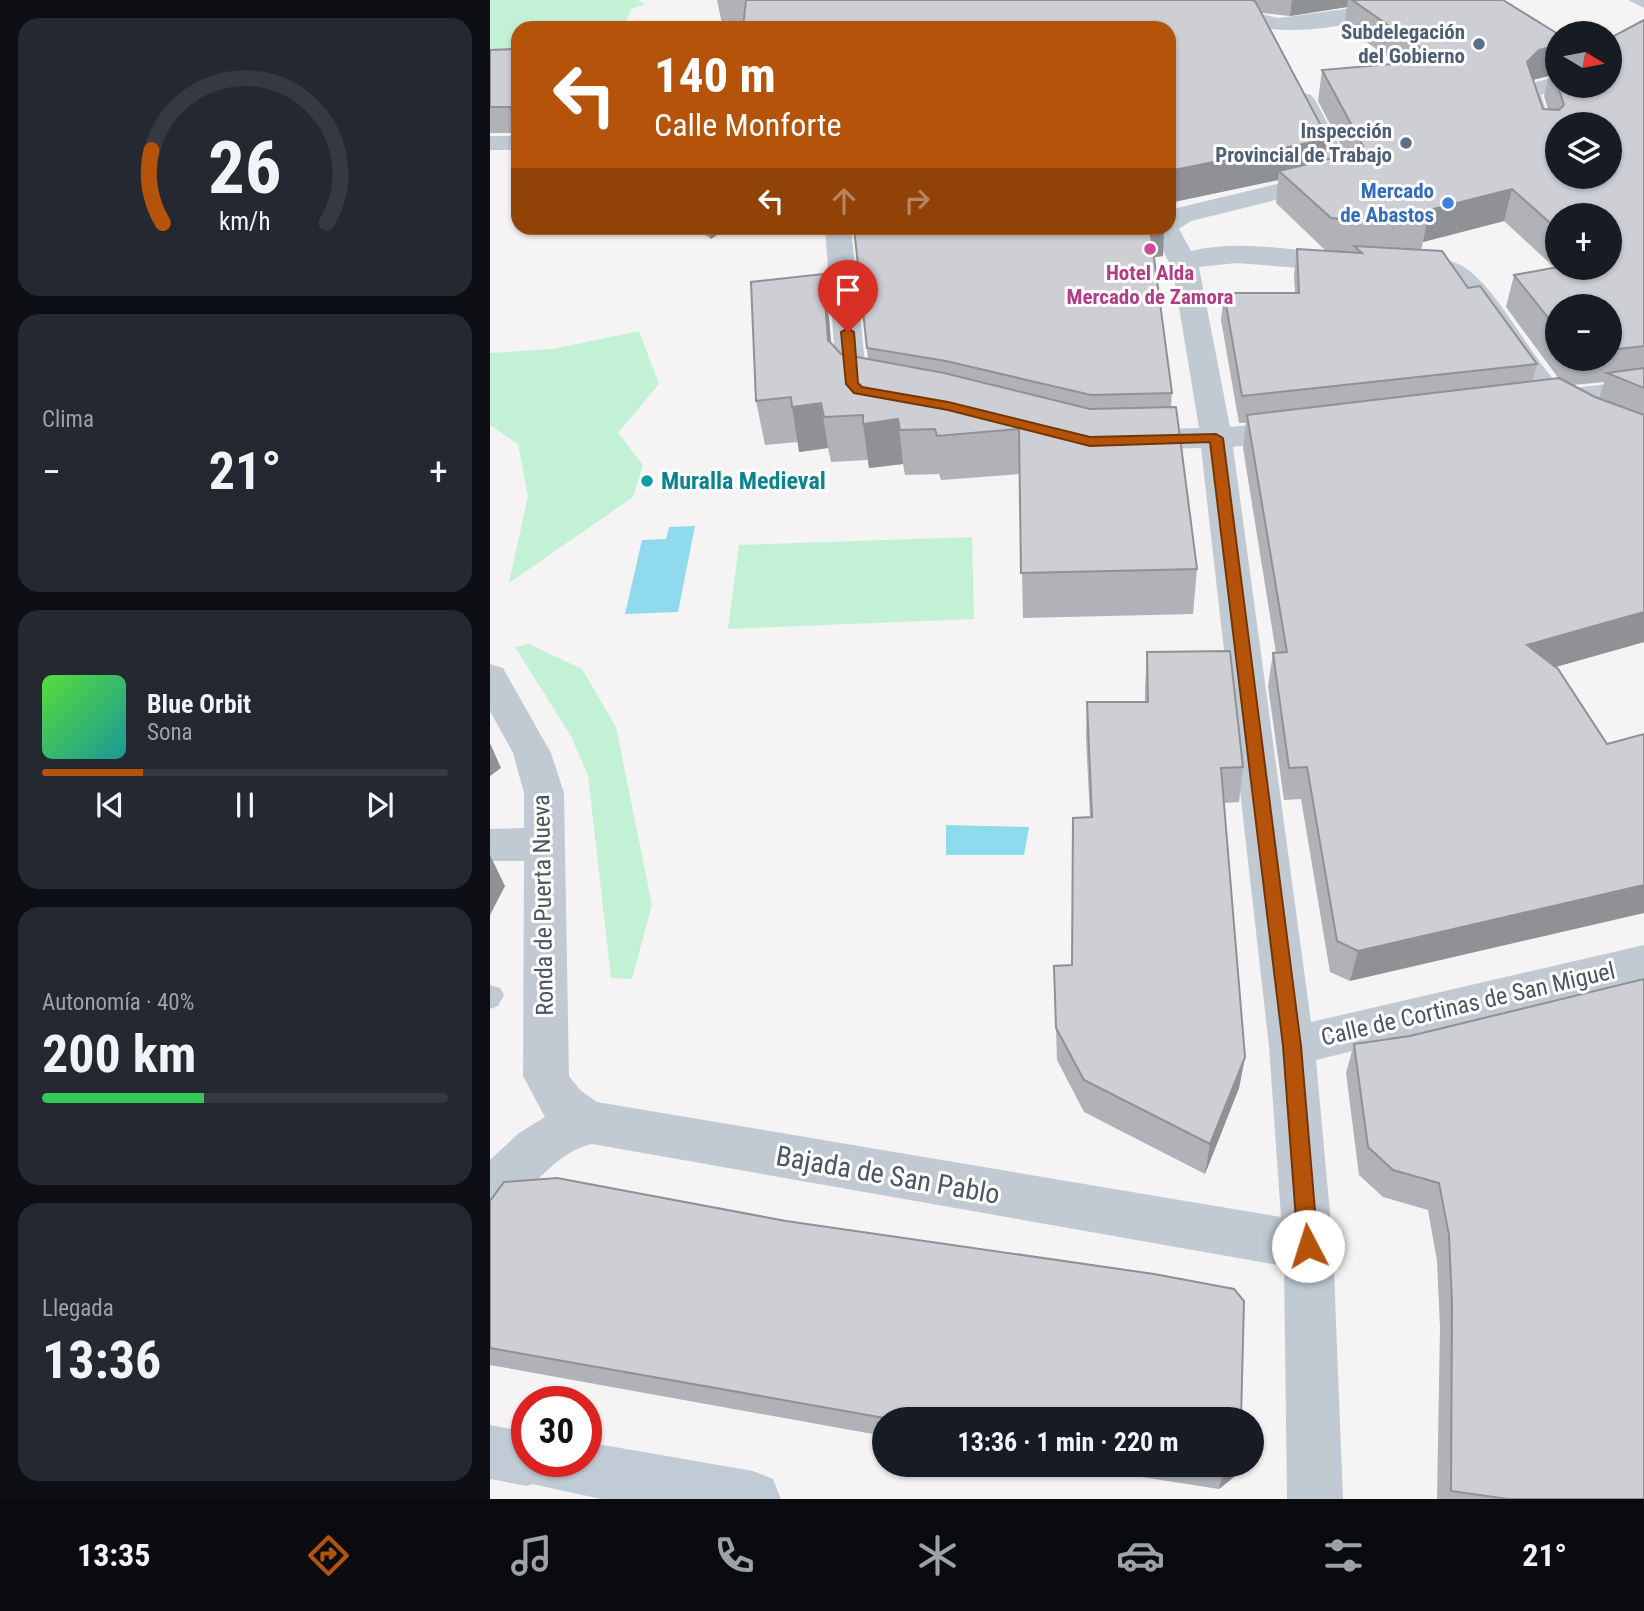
<!DOCTYPE html>
<html lang="es">
<meta charset="utf-8">
<style>
:root{--surface:#171b24;--page:#242831;--text:#f1f3f6;--muted:#9ea1a6;--line:#363941;--accent:#b45309}
body{margin:0;font-family:"Roboto Condensed",sans-serif;background:var(--page);color:var(--text);height:100vh;display:flex;flex-direction:column;font-size:26px;white-space:nowrap}
*{box-sizing:border-box;margin:0}
p{font-size:23px;color:var(--muted)}
.icon{flex:none;width:38px;height:38px;fill:none;stroke:currentColor;stroke-width:2;stroke-linecap:round;stroke-linejoin:round}
.map{position:relative;flex:1;overflow:hidden}
.details{display:flex;flex-direction:column;gap:18px;padding:18px;background:#0d0f14;width:490px}
.details>*{flex:none}
.guide{position:absolute;left:21px;top:21px;width:665px;height:214px;border-radius:21px;box-shadow:0 2px 5px #0004;background:#b45309;color:#fff;overflow:hidden}
.needle{width:46px;rotate:100deg}
.fabs{position:absolute;left:1055px;top:21px;display:grid;gap:14px}
.fabs a{display:grid;place-items:center;width:77px;height:77px;border-radius:50%;background:var(--surface);box-shadow:0 2px 5px #0004;font-size:35px}
.speed{position:absolute;left:21px;top:1386px;display:flex;gap:14px;font-size:35px;font-weight:700;text-align:center}
.speed>*{display:grid;place-content:center;width:91px;height:91px;border-radius:50%;background:var(--surface);box-shadow:0 2px 5px #0004;line-height:1}
.speed .limit{border:10px solid #d22;background:#fff;color:#111}
.pin{position:absolute;display:grid;place-items:center;width:60px;height:60px;color:#fff;margin:-72px -30px;border-radius:50% 50% 50% 0;rotate:-45deg;box-shadow:0 0 7px #0007}
.pin .icon{rotate:45deg}
.me{position:absolute;width:77px;margin:-38px;rotate:355deg;stroke-linejoin:round;filter:drop-shadow(0 0 5px #0008)}
.turn{display:flex;align-items:center;gap:24px;height:147px;padding:0 28px;font-size:32px}
.turn .icon{width:91px;height:91px;stroke-width:2.5}
.turn b{display:block;font-size:49px;line-height:60px}
.lanes{display:flex;align-items:center;height:66px;padding:0 28px;background:#0003;justify-content:center;gap:35px;direction:ltr}
.lanes .off{opacity:.35}
.big{font-size:52px;font-weight:700;line-height:1.1}
.details .tile{flex:1;display:flex;flex-direction:column;justify-content:center;gap:10px;min-width:0;padding:0 24px;border-radius:21px;background:var(--page)}
.details .dial{align-items:center;gap:0}
.dial svg{height:182px;overflow:visible;fill:none;stroke:var(--line);stroke-width:7;stroke-linecap:round;text-anchor:middle}
.dial text{fill:var(--text);stroke:none}
.song{display:flex;align-items:center;gap:21px}
.cover{width:84px;height:84px;border-radius:10px;background:linear-gradient(135deg,hsl(110 70% 55%),hsl(180 70% 35%))}
.played{height:7px;border-radius:4px;background:linear-gradient(90deg,var(--accent) 25%,var(--line) 25%)}
.keys{display:flex;justify-content:space-around;direction:ltr}
.heat{display:flex;justify-content:space-between;align-items:center;font-size:38px;direction:ltr}
.charge{height:10px;border-radius:5px;background:linear-gradient(90deg,#34c759 40%,var(--line) 0)}
.trip{position:absolute;left:382px;top:1407px;width:392px;height:70px;border-radius:35px;background:var(--surface);box-shadow:0 2px 5px #0004;font-weight:700;line-height:70px;text-align:center}
.tabs{display:flex;height:112px;justify-content:space-around;align-items:center;background:#090b0e;color:var(--muted)}
.tabs .icon{width:49px;height:49px}
.tabs .selected{color:var(--accent)}
.tabs b{font-size:32px;color:var(--text)}
main{display:flex;flex:1;min-height:0}
.map>svg:first-child{display:block}
.green{fill:#c3f1d5}
.water{fill:#90daee}
.lines{fill:none;stroke-linecap:round;stroke-linejoin:round}
.service{fill:#c1cad2;fill-rule:evenodd}
.pedestrian{fill:#c1cad2;fill-rule:evenodd}
.minor{fill:#c1cad2;fill-rule:evenodd}
.secondary{fill:#c1cbd6;fill-rule:evenodd}
.wall{fill:#b0b2b7;fill-rule:evenodd}
.shaded-wall{fill:#909195}
.building{fill:#cdcfd5;stroke:#909195;stroke-width:2;fill-rule:evenodd}
.route{fill:#b45309;stroke:#753606;stroke-width:2}
.service-dot{fill:#5c6f8a;stroke:#fff;stroke-width:2.5}
.shop-dot{fill:#3f7fe0;stroke:#fff;stroke-width:2.5}
.hotel-dot{fill:#d1479c;stroke:#fff;stroke-width:2.5}
.culture-dot{fill:#0f9aa8;stroke:#fff;stroke-width:2.5}
.labels{text-anchor:middle;dominant-baseline:central;stroke-width:6;stroke-linejoin:round;paint-order:stroke}
.far-service-label{font-size:21px;font-weight:bold;fill:#4e5e75;stroke:#fff;text-anchor:end}
.far-shop-label{font-size:21px;font-weight:bold;fill:#366cbe;stroke:#fff;text-anchor:end}
.far-hotel-label{font-size:21px;font-weight:bold;fill:#b23c85;stroke:#fff}
.culture-label{font-size:24px;font-weight:bold;fill:#0d838f;stroke:#fff;text-anchor:start}
.street-label{font-size:24px;fill:#4a5661;stroke:#fff}
.near-street-label{font-size:28px;fill:#4a5661;stroke:#fff}
</style>
<main>
<section class="details">
<div class="tile dial"><svg viewBox="0 0 100 80">
<path d="M14 69A42 42 0 1 1 86 69"/>
<path d="M14 69A42 42 0 0 1 9 37" stroke="#b45309"/>
<text x="50" y="56" font-size="32" font-weight="700">26</text>
<text x="50" y="72" font-size="11">km/h</text>
</svg></div>
<div class="tile"><p>Clima</p>
<div class="heat"><a>−</a><b class="big">21°</b><a>+</a></div>
</div>
<div class="tile">
<div class="song"><i class="cover"></i><div><b>Blue Orbit</b><p>Sona</p></div></div>
<div class="played"></div>
<div class="keys"><svg class="icon" aria-label="previous" viewBox="0 0 24 24"><path d="M18 5L8 12l10 7zM5 5v14"/></svg><svg class="icon" aria-label="pause" viewBox="0 0 24 24"><path d="M8 5v14M16 5v14"/></svg><svg class="icon" aria-label="next" viewBox="0 0 24 24"><path d="M6 5l10 7-10 7zM19 5v14"/></svg></div>
</div>
<div class="tile"><p>Autonomía · 40%</p><b class="big">200 km</b><div class="charge"></div></div>
<div class="tile"><p>Llegada</p><b class="big">13:36</b></div>
</section>
<div class="map">
<svg width="1154" height="1499" viewBox="0 0 1154 1499">
<rect width="100%" height="100%" fill="#f5f3f3"/>
<g class="green">
<path d="M 0,0 L 148,0 L 155,4 L 141,9 L 134,28 L 28,28 L 28,75 L 0,75 Z"/>
<path d="M 149,331 L 169,384 L 128,433 L 153,465 L 143,497 L 19,583 L 38,496 L 28,444 L 0,425 L 0,353 L 63,349 Z"/>
<path d="M 482,537 L 484,619 L 238,629 L 249,545 Z"/>
<path d="M 39,644 L 92,669 L 126,727 L 162,905 L 142,979 L 121,978 L 98,775 L 81,736 L 25,647 Z"/>
</g>
<g class="water">
<path d="M 205,526 L 188,612 L 135,614 L 152,540 L 176,539 L 179,527 Z"/>
<path d="M 456,825 L 539,827 L 534,855 L 456,855 Z"/>
</g>
<g class="lines">
<path class="service" d="M 0,985 L 10,988 L 14,995 L 8,1006 L 0,1009 Z"/>
<g class="pedestrian">
<path d="M 1138,0 L 1154,0 L 1154,8 Z"/>
<path d="M 1068,76 L 1068,86 L 1072,86 L 1051,95 L 1060,123 L 1051,129 L 1044,127 L 1032,94 L 1043,83 Z"/>
</g>
<g class="minor">
<path d="M 728,6 L 789,18 L 877,6 L 888,13 L 885,18 C 820,34 784,34 720,18 L 717,13 Z"/>
<path d="M 813,93 L 821,95 L 825,100 L 866,176 L 862,181 L 701,221 L 689,229 L 701,251 C 752,239 809,251 860,256 L 870,258 L 874,264 L 870,270 L 860,272 L 747,263 L 709,267 L 740,427 L 808,420 L 819,423 L 824,430 L 819,437 L 743,447 L 821,1022 L 1154,945 L 1154,981 L 826,1060 L 843,1246 L 853,1499 L 797,1499 L 794,1266 L 102,1144 C 58,1154 40,1200 0,1216 L 0,1160 L 29,1133 L 55,1117 L 33,1076 L 34,861 L 0,861 L 0,829 L 34,828 L 34,793 L 23,753 L 0,711 L 0,664 L 13,668 L 18,677 L 61,753 L 74,793 L 79,1076 L 90,1090 L 107,1102 L 791,1217 L 779,1046 L 711,448 L 638,450 L 627,447 L 622,440 L 627,433 L 638,430 L 709,428 L 683,271 L 662,228 L 679,228 L 679,212 L 683,209 L 838,172 L 801,100 L 805,95 Z"/>
<rect x="0" y="136" width="28" height="14"/>
<path d="M 335,228 L 361,228 L 377,382 L 394,388 L 398,394 L 394,400 C 376,405 357,399 347,384 Z"/>
<path d="M 923,256 C 937,258 953,258 966,263 C 1004,278 1039,358 1073,389 L 1154,380 L 1154,398 L 1097,405 L 1154,429 L 1154,450 L 1097,429 L 1060,409 L 1041,408 L 1037,401 L 1043,394 L 964,286 L 949,276 L 913,270 L 909,264 L 913,258 Z"/>
</g>
<path class="secondary" d="M 0,1425 L 37,1432 L 37,1461 L 96,1461 L 96,1442 L 263,1471 L 283,1479 L 291,1499 L 111,1499 L 42,1484 L 37,1486 L 0,1479 Z"/>
</g>
<g class="wall">
<path d="M 227,0 L 1013,0 L 1068,34 L 1068,84 L 1154,20 L 1154,642 L 1066,667 L 860,981 L 840,972 L 811,799 L 794,800 L 778,686 L 783,653 L 786,653 L 753,448 L 756,423 L 749,423 L 731,320 L 734,293 L 805,293 L 804,276 L 807,249 L 836,251 L 786,203 L 788,180 L 679,203 L 679,28 L 253,23 L 232,24 ZM 857,7 L 854,26 L 906,63 L 832,70 L 828,101 L 856,155 L 836,160 L 838,139 L 772,13 L 800,16 ZM 1059,76 L 1054,96 L 1058,109 L 1053,109 L 1043,80 ZM 1068,215 L 1120,268 L 1068,268 ZM 1014,221 L 1065,268 L 1024,275 L 1016,307 L 1069,379 L 1042,382 L 1047,364 L 978,288 L 931,250 L 933,242 ZM 1068,306 L 1120,306 L 1120,359 L 1068,359 ZM 1114,382 L 1109,399 L 1083,385 Z"/>
<path d="M 28,49 L 28,133 L 0,133 L 0,50 Z"/>
<path d="M 204,228 L 238,228 L 221,239 Z"/>
<path d="M 364,232 L 673,256 L 664,257 L 682,393 L 681,407 L 707,569 L 703,614 L 533,618 L 530,474 L 451,480 L 449,474 L 415,475 L 413,464 L 379,468 L 378,460 L 341,462 L 338,448 L 309,452 L 308,442 L 275,445 L 266,401 L 339,318 L 341,343 L 351,354 L 378,359 Z"/>
<path d="M 657,652 L 753,767 L 749,802 L 734,803 L 755,1057 L 749,1088 L 715,1174 L 594,1112 L 567,1060 L 564,966 L 582,965 L 600,817 L 596,738 L 597,702 L 655,702 L 655,688 Z"/>
<path d="M 864,1044 L 1154,1499 L 947,1499 L 950,1328 L 947,1261 L 938,1210 L 893,1197 L 869,1175 L 856,1073 Z"/>
<path d="M 0,1201 L 751,1419 L 394,1419 L 394,1436 L 0,1365 Z"/>
<path d="M 574,1465 L 748,1465 L 744,1477 L 729,1489 Z"/>
</g>
<g class="shaded-wall">
<path d="M 802,0 L 858,0 L 857,7 L 800,16 Z"/>
<path d="M 1068,45 L 1067,73 L 1062,66 L 1059,76 L 1042,80 L 1037,62 L 1049,50 Z"/>
<path d="M 838,139 L 834,170 L 789,171 L 788,180 L 679,203 L 679,171 Z"/>
<path d="M 1022,189 L 1014,221 L 933,242 L 937,221 L 931,212 Z"/>
<path d="M 218,228 L 238,228 L 221,239 Z"/>
<path d="M 660,228 L 674,228 L 673,256 L 658,258 Z"/>
<path d="M 333,274 L 339,318 L 344,384 L 338,340 Z"/>
<path d="M 331,403 L 338,448 L 309,452 L 302,407 Z"/>
<path d="M 408,419 L 413,464 L 379,468 L 373,424 Z"/>
<path d="M 1154,612 L 1154,642 L 1026,678 L 1037,645 Z"/>
<path d="M 0,743 L 11,768 L 0,776 Z"/>
<path d="M 0,855 L 15,886 L 0,915 Z"/>
<path d="M 1154,885 L 1154,913 L 860,981 L 868,951 Z"/>
<path d="M 755,1057 L 749,1088 L 715,1174 L 720,1144 Z"/>
<path d="M 743,1465 L 748,1465 L 744,1477 L 729,1489 L 734,1472 Z"/>
</g>
<g class="building">
<path d="M 256,0 L 762,0 L 765,1 L 838,139 L 679,171 L 679,28 L 253,28 Z"/>
<path d="M 862,0 L 1013,0 L 1068,34 L 1068,45 L 1049,50 L 1037,62 L 1053,109 L 1069,110 L 1074,105 L 1068,86 L 1120,86 L 1120,38 L 1154,20 L 1154,346 L 1120,350 L 1120,306 L 1068,306 L 1068,330 L 1024,275 L 1068,267 L 1120,268 L 1120,215 L 1068,215 L 1068,230 L 1022,189 L 931,212 L 937,221 L 881,222 L 841,218 L 789,171 L 867,152 L 873,146 L 832,70 L 948,60 ZM 1068,124 L 1120,124 L 1120,177 L 1068,177 Z"/>
<path d="M 28,49 L 28,112 L 23,112 L 20,107 L 0,107 L 0,50 Z"/>
<path d="M 1068,64 L 1068,84 L 1062,66 Z"/>
<path d="M 364,228 L 660,228 L 682,393 L 601,395 L 456,361 L 377,348 Z"/>
<path d="M 864,246 L 952,251 L 978,288 L 990,286 L 1047,364 L 752,396 L 734,293 L 809,293 L 807,249 L 872,253 Z"/>
<path d="M 333,274 L 338,340 L 351,354 L 454,373 L 600,409 L 686,407 L 707,569 L 531,573 L 529,429 L 447,436 L 445,429 L 410,430 L 408,419 L 373,424 L 373,415 L 334,417 L 331,403 L 302,407 L 301,397 L 266,401 L 261,282 Z"/>
<path d="M 1154,368 L 1154,388 L 1117,373 Z"/>
<path d="M 1069,378 L 1105,397 L 1154,415 L 1154,612 L 1037,645 L 1068,669 L 1117,744 L 1154,734 L 1154,885 L 868,951 L 847,941 L 817,767 L 799,768 L 783,653 L 797,652 L 757,415 Z"/>
<path d="M 740,651 L 753,767 L 731,768 L 755,1057 L 720,1144 L 594,1080 L 566,1028 L 564,966 L 582,965 L 583,818 L 602,817 L 597,702 L 658,702 L 657,652 Z"/>
<path d="M 1154,979 L 1154,1499 L 1018,1499 L 961,1491 L 962,1303 L 959,1235 L 949,1183 L 903,1170 L 878,1147 L 864,1044 L 920,1036 Z"/>
<path d="M 67,1178 L 296,1221 L 664,1274 L 744,1289 L 754,1301 L 751,1419 L 400,1419 L 0,1348 L 0,1201 L 14,1182 Z"/>
<path d="M 687,1465 L 743,1465 L 734,1472 Z"/>
</g>
<path class="route" d="M 358,328 L 364,332 L 368,383 L 372,387 L 458,402 L 600,437 L 726,434 L 733,438 L 811,1046 L 828,1246 L 825,1253 L 818,1256 L 811,1253 L 808,1246 L 793,1046 L 720,442 L 600,446 L 458,410 L 364,393 L 356,384 L 351,332 Z"/>
<g class="service-dot">
<circle cx="989" cy="44" r="7"/>
<circle cx="916" cy="143" r="7"/>
</g>
<circle class="shop-dot" cx="958" cy="203" r="7"/>
<circle class="hotel-dot" cx="660" cy="249" r="7"/>
<circle class="culture-dot" cx="157" cy="481" r="7"/>
<g class="labels">
<g class="far-service-label">
<text x="975" y="32">Subdelegación<tspan x="975" dy="24">del Gobierno</tspan></text>
<text x="902" y="131">Inspección<tspan x="902" dy="24">Provincial de Trabajo</tspan></text>
</g>
<g class="far-shop-label">
<text x="944" y="191">Mercado<tspan x="944" dy="24">de Abastos</tspan></text>
</g>
<g class="far-hotel-label">
<text x="660" y="273">Hotel Alda<tspan x="660" dy="24">Mercado de Zamora</tspan></text>
</g>
<g class="culture-label">
<text x="171" y="481">Muralla Medieval</text>
</g>
<g class="street-label">
<text transform="translate(53 905) rotate(-91)">Ronda de Puerta Nueva</text>
<text transform="translate(978 1004) rotate(-13)">Calle de Cortinas de San Miguel</text>
</g>
<g class="near-street-label">
<text transform="translate(398 1175) rotate(10)">Bajada de San Pablo</text>
</g>
</g>
</svg>
<div class="fabs">
<a><svg class="needle" viewBox="-14 -14 28 28"><path d="M0-13l5 13h-10z" fill="#e53935"/><path d="M0 13l5-13h-10z" fill="#9ea1a6"/></svg></a>
<a><svg class="icon" aria-label="layers" viewBox="0 0 24 24"><path d="M12 4l9 5-9 5-9-5zM3 14l9 5 9-5"/></svg></a>
<a>+</a>
<a>−</a>
</div>
<div class="speed"><div class="limit">30</div></div>
<div class="pin" style="left:358px;top:332px;background:#d93025"><svg class="icon" aria-label="arrive" viewBox="0 0 24 24"><path d="M6 21V4h12l-3 4 3 4H6"/></svg></div>
<svg class="me" style="left:818px;top:1246px" viewBox="-20 -20 40 40"><circle r="19" fill="#fff"/><path d="M0-13L10 11 0 6-10 11z" fill="#b45309"/></svg>
<div class="trip">13:36 · 1 min · 220 m</div>
<div class="guide">
<div class="turn"><svg class="icon" aria-label="left" viewBox="0 0 24 24"><path d="M17 20v-9H6M10 6l-5 5 5 5"/></svg><div><b>140 m</b>Calle Monforte</div></div>
<div class="lanes"><svg class="icon" aria-label="left" viewBox="0 0 24 24"><path d="M17 20v-9H6M10 6l-5 5 5 5"/></svg><svg class="icon off" aria-label="ahead" viewBox="0 0 24 24"><path d="M12 20V5M6 11l6-6 6 6"/></svg><svg class="icon off" aria-label="right" viewBox="0 0 24 24"><path d="M7 20v-9h11M14 6l5 5-5 5"/></svg></div>
</div>
</div>
</main>
<nav class="tabs">
<b>13:35</b>
<svg class="icon selected" aria-label="directions" viewBox="0 0 24 24"><path d="M12 3l9 9-9 9-9-9zM9 14v-3h6M13 9l2 2-2 2"/></svg>
<svg class="icon" aria-label="music" viewBox="0 0 24 24"><path d="M9 18V5l10-2v13"/><circle cx="6" cy="18" r="3"/><circle cx="16" cy="16" r="3"/></svg>
<svg class="icon" aria-label="phone" viewBox="0 0 24 24"><path d="M5 4h4l2 5-3 2q2 4 5 5l2-3 5 2v4C11 20 4 13 5 4z"/></svg>
<svg class="icon" aria-label="climate" viewBox="0 0 24 24"><path d="M12 3v18M4 7l16 10M4 17L20 7"/></svg>
<svg class="icon" aria-label="car" viewBox="0 0 24 24"><path d="M5 17H2v-5l4-1 3-4h7l3 4 3 1v5h-3M9 17h6M6 11h13"/><circle cx="7" cy="17" r="2"/><circle cx="17" cy="17" r="2"/></svg>
<svg class="icon" aria-label="filters" viewBox="0 0 24 24"><path d="M4 7h16M4 17h16"/><circle cx="9" cy="7" r="2"/><circle cx="15" cy="17" r="2"/></svg>
<b>21°</b>
</nav>
